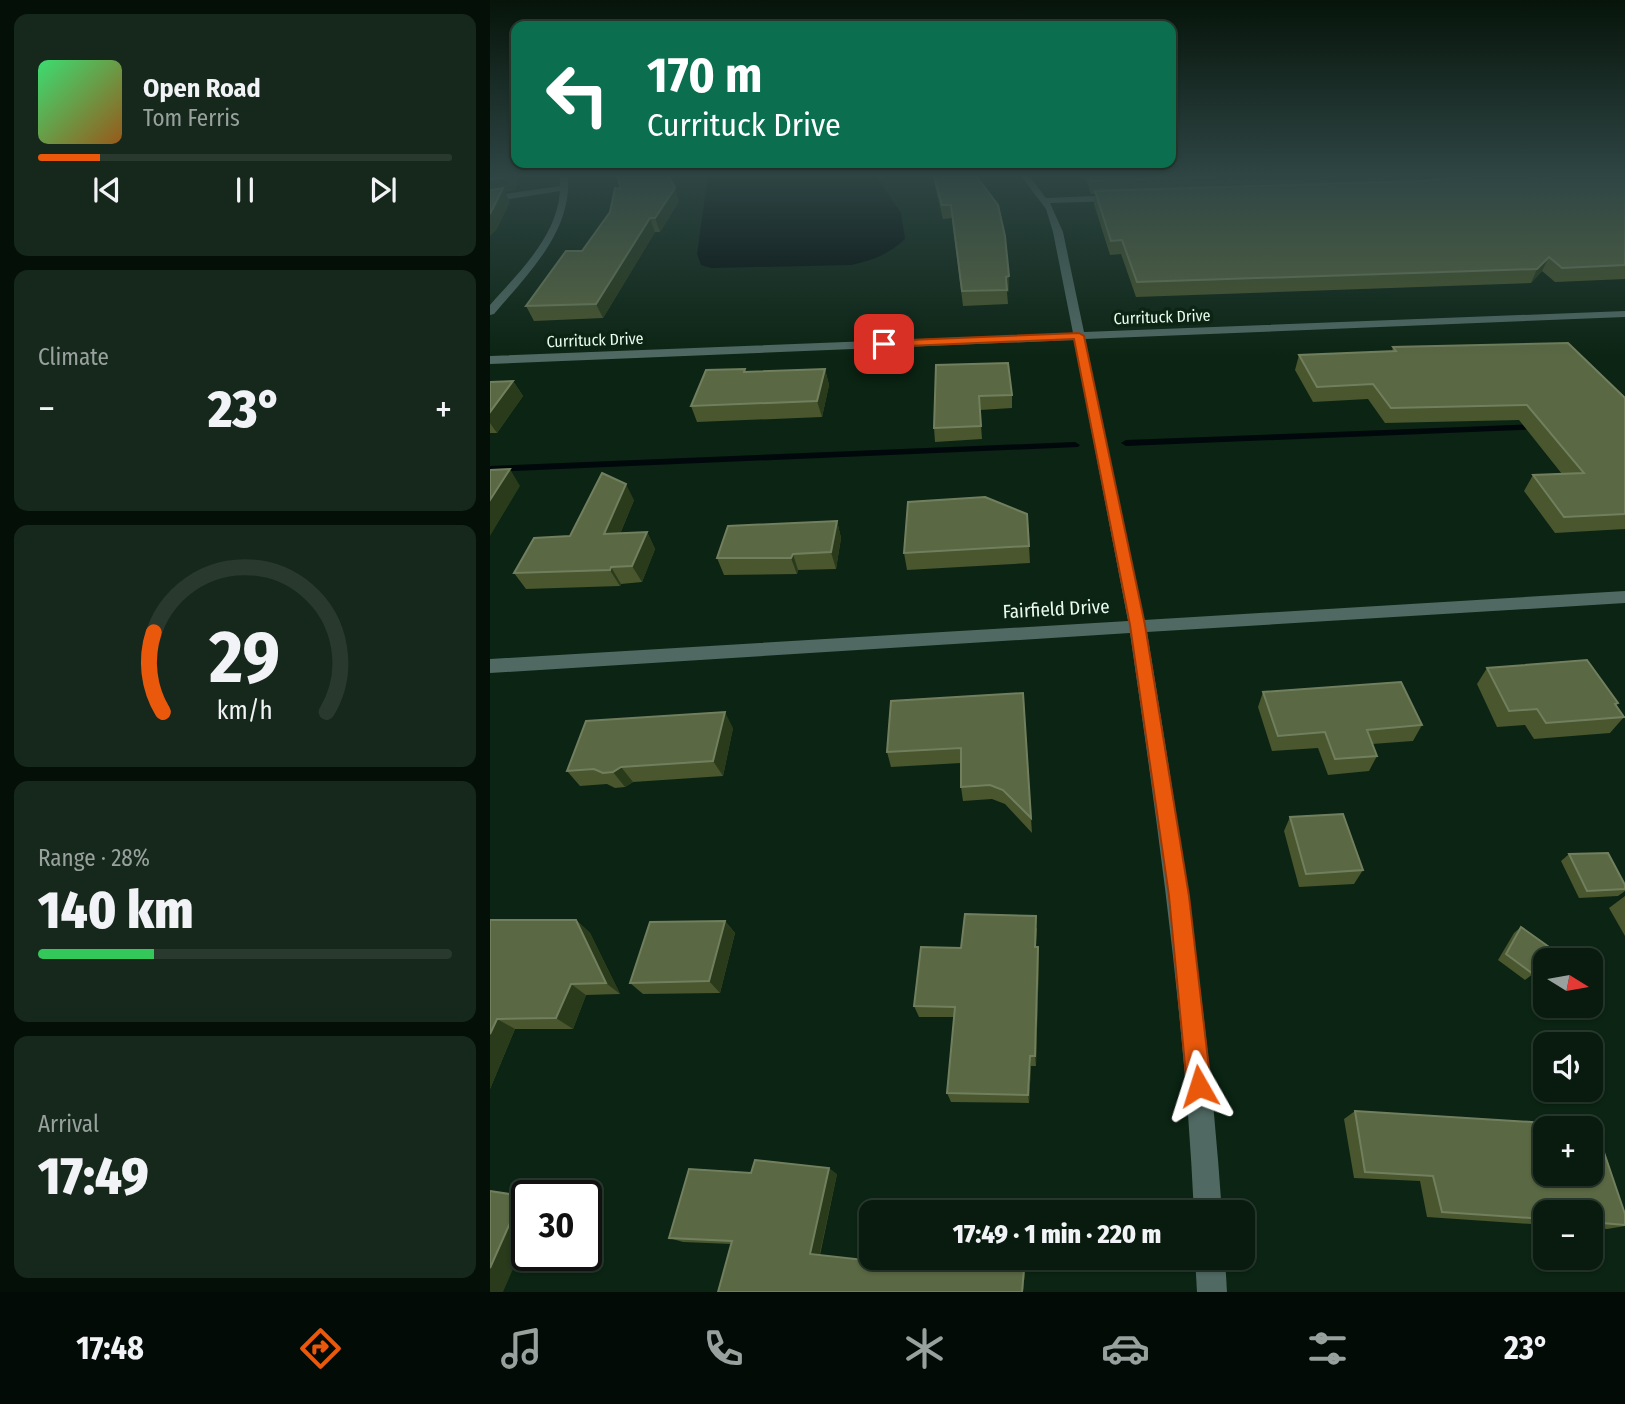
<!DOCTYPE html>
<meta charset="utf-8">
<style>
:root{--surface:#081b0e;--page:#16281c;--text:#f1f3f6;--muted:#98a19e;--line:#29392e;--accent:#ea580c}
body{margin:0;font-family:"Fira Sans Condensed",sans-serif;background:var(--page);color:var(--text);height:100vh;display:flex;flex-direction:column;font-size:26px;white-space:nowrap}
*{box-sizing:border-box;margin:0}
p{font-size:23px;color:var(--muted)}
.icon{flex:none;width:38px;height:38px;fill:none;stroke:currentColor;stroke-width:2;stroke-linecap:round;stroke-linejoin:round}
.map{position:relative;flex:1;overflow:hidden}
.drawer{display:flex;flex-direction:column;gap:14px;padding:14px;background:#040f08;width:490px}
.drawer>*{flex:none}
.banner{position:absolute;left:21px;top:21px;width:665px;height:147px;border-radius:14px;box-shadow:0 2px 5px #0004,0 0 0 2px var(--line);background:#0b6e4f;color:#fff;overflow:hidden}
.needle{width:46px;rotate:101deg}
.fabs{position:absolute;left:1043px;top:948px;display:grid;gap:14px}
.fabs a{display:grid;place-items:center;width:70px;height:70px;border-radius:14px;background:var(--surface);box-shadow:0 2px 5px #0004,0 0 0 2px var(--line);font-size:35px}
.speed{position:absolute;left:21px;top:1180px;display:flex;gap:14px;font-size:35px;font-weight:700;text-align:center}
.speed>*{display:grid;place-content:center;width:91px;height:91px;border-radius:50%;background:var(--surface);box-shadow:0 2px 5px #0004,0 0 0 2px var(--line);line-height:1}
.speed .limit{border:4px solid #111;border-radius:10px;background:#fff;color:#111}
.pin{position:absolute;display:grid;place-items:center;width:60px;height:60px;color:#fff;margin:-30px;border-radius:14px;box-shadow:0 4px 10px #0006}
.me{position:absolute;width:77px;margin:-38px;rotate:354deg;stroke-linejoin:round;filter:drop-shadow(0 0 5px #0008)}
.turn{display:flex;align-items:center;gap:24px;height:147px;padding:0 21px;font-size:32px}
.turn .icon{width:91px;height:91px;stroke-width:2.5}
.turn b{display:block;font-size:49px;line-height:60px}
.big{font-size:52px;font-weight:800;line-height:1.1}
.drawer .card{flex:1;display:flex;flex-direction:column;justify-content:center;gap:10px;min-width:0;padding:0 24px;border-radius:14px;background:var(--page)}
.drawer .dial{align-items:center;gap:0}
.dial svg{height:182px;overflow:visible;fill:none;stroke:var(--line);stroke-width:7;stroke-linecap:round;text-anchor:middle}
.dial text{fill:var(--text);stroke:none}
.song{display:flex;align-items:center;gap:21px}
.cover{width:84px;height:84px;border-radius:10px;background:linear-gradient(135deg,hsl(140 70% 55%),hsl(30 70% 35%))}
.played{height:7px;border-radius:4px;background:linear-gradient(90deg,var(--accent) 15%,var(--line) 15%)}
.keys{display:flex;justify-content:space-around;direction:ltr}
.heat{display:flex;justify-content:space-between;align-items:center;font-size:38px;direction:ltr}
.charge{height:10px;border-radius:5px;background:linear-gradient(90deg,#34c759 28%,var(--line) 0)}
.trip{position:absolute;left:369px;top:1200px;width:396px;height:70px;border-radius:14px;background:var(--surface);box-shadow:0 2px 5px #0004,0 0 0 2px var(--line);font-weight:800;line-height:70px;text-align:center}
.tabs{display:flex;height:112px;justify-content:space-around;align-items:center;background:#030b06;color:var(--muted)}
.tabs .icon{width:49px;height:49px}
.tabs .selected{color:var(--accent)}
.tabs b{font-size:32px;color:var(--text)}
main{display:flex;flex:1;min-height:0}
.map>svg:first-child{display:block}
.water{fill:#00080b}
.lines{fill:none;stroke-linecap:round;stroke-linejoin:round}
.stream{fill:#00080b;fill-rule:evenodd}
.minor{fill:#506963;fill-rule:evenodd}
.wall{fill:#49562e}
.shaded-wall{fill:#293b1b}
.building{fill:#5a6843;stroke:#717f5e;stroke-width:2;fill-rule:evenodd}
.route{fill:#ea580c;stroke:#983908;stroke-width:2}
.labels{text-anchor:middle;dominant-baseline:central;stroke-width:7;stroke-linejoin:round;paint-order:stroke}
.far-street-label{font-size:16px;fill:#eafaee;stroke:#0b2413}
.street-label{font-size:19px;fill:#eafaee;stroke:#0b2413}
</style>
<main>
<section class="drawer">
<div class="card">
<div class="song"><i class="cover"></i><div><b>Open Road</b><p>Tom Ferris</p></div></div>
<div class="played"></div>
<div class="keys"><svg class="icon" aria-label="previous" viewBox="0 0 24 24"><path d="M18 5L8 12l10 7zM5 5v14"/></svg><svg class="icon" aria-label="pause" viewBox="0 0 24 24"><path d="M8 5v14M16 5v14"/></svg><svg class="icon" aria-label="next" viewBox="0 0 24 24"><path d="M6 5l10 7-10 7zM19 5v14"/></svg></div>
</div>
<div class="card"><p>Climate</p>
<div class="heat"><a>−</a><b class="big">23°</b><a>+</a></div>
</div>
<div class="card dial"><svg viewBox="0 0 100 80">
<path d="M14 69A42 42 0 1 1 86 69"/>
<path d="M14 69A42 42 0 0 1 10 34" stroke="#ea580c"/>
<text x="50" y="56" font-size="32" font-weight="700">29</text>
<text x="50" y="72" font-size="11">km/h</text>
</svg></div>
<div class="card"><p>Range · 28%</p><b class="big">140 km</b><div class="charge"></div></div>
<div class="card"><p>Arrival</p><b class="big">17:49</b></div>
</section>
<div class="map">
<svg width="1135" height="1292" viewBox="0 0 1135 1292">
<rect width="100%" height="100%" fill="#0b2413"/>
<path class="water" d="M 218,176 L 386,176 L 411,213 L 415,239 C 398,255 383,260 361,265 L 221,268 L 211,265 L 207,254 Z"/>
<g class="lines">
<g class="stream">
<path d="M 1052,424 L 1057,427 L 1055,429 L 636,446 L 631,443 L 636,440 Z"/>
<path d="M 585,442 L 590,445 L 588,447 L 0,472 L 0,466 Z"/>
</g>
<g class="minor">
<path d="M 70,176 L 78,176 C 82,231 39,273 4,314 L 0,315 L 0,305 C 28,273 67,237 70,191 L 0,202 L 0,196 L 70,186 Z"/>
<path d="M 531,176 L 539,176 L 556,198 L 627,195 L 631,198 L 627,201 L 560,203 L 573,232 L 594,332 L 1135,311 L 1135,317 L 595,339 L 654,620 L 1135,591 L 1135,603 L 657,632 C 689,825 719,1018 732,1213 L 704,1213 C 695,1017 668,827 640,633 L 0,673 L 0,659 L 638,621 L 584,340 L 0,364 L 0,356 L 583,333 L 563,232 L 556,209 Z"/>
<path d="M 705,1258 L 735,1258 L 737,1292 L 707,1292 Z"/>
</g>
</g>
<g class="wall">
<path d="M 591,176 L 1042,176 L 1051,179 L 1135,176 L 1135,279 L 1065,282 L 1052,271 L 1041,283 L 646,297 L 631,254 L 620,255 L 604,204 L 605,194 L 601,194 L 597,182 Z"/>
<path d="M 444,177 L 519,291 L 517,292 L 518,304 L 473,306 L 462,218 L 453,219 L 446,190 Z"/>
<path d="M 189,201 L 170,232 L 165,232 L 113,318 L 44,321 L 36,306 L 92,251 Z"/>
<path d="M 903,347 L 1135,398 L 1135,529 L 1065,533 L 1034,491 L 1043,475 L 1072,474 L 1029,420 L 895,423 L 878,399 L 823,402 L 805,370 L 809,355 L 902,351 Z"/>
<path d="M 446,365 L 522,395 L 522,408 L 490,410 L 492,439 L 445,442 L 444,428 Z"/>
<path d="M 335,369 L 339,385 L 332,417 L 207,422 L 201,406 L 256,372 Z"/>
<path d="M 23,381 L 33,396 L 7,433 L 0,433 L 0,382 Z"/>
<path d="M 144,500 L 130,534 L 157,532 L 165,549 L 152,582 L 131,584 L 130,586 L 36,589 L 24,573 L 80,536 Z"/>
<path d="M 347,521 L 351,538 L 346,569 L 308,570 L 307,574 L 234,575 L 227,558 Z"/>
<path d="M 539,546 L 540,563 L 417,570 L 414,553 Z"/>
<path d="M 997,668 L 1128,703 L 1126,705 L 1134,717 L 1120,733 L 1044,739 L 1035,725 L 1007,727 L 987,684 Z"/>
<path d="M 773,692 L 932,725 L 923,741 L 882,744 L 887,756 L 879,771 L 838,775 L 828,748 L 782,751 L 768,707 Z"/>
<path d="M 533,693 L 542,833 L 515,804 L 502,799 L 473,801 L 471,787 L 471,763 L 401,767 L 397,752 Z"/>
<path d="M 243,728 L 233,776 L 143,782 L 135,787 L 125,788 L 117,784 L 90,786 L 77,771 Z"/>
<path d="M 800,817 L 873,870 L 864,884 L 809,887 L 794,831 Z"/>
<path d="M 1079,854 L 1135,885 L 1135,891 L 1128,896 L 1089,898 L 1071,861 Z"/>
<path d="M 1135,896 L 1135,936 L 1119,908 Z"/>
<path d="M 0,920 L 86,920 L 100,933 L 130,994 L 96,995 L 83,1029 L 25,1029 L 0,1089 Z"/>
<path d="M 235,921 L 245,933 L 230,993 L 153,994 L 140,983 Z"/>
<path d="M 1031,927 L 1043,974 L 1035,980 L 1008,960 L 1024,933 Z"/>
<path d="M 547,928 L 546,947 L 549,959 L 546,1066 L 541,1066 L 539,1103 L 461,1102 L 457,1093 L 464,1017 L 429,1017 L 424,1006 L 471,948 Z"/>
<path d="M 865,1111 L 1135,1214 L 1135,1226 L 1117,1229 L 1101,1228 L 1101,1213 L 1055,1213 L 1055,1225 L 937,1217 L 930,1181 L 864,1178 L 854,1119 Z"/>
<path d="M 261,1173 L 347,1174 L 330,1255 L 446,1268 L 536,1260 L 533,1292 L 228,1292 L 241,1244 L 193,1242 L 179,1238 Z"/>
</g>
<g class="shaded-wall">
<path d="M 19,176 L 32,177 L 25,190 L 15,192 L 20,202 L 7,229 L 0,236 L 0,180 Z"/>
<path d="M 929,176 L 984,176 L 927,182 Z"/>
<path d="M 185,188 L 189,201 L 170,232 L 165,218 Z"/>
<path d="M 160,218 L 165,232 L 113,318 L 106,304 Z"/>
<path d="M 1059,257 L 1052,271 L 1041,283 L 1047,269 Z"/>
<path d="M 519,276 L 519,291 L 517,292 L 516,277 Z"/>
<path d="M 335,369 L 339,385 L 332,417 L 327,401 Z"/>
<path d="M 23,381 L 33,396 L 7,433 L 0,423 L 0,412 Z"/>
<path d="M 20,469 L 30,486 L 0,536 L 0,500 Z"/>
<path d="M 136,484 L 144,500 L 123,551 L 114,534 Z"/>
<path d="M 347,521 L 351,538 L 346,569 L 341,552 Z"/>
<path d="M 157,532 L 165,549 L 152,582 L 142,566 Z"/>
<path d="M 303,554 L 308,570 L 307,574 L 301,558 Z"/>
<path d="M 121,567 L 131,584 L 130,586 L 120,570 Z"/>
<path d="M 235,712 L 243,728 L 233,776 L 223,761 Z"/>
<path d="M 131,767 L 143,782 L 135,787 L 123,772 Z"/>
<path d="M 86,920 L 100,933 L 130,994 L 116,983 Z"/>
<path d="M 235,921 L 245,933 L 230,993 L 219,981 Z"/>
<path d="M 548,947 L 549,959 L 546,1066 L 545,1056 Z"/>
<path d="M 81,984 L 96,995 L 83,1029 L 66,1018 Z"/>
<path d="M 7,1019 L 25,1029 L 0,1089 L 0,1034 Z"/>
<path d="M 540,1056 L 541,1066 L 539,1103 L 538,1095 Z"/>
<path d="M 339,1168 L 347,1174 L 329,1257 L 320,1254 Z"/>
<path d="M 32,1196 L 37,1197 L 37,1237 L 13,1292 L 0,1292 L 0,1268 Z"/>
<path d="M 535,1258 L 536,1260 L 533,1292 L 532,1292 Z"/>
</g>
<g class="building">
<path d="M 0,176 L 19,176 L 0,180 Z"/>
<path d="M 127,176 L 179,176 L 185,188 L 165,218 L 160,218 L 106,304 L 36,306 L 76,251 L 92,251 L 120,212 L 125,188 L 131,189 Z"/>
<path d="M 446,176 L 486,176 L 508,205 L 515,236 L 519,276 L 516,277 L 517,290 L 472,291 L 461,205 L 452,205 L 444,177 Z"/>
<path d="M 600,176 L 747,176 L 601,181 Z"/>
<path d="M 978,176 L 1042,176 L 1051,179 L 1057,176 L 1135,176 L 1135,265 L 1072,268 L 1059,257 L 1047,269 L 647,282 L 632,240 L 621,241 L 605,191 L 931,181 Z"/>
<path d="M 13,188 L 0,214 L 0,190 Z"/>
<path d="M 1078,343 L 1135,398 L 1135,514 L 1074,517 L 1043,475 L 1094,473 L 1037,405 L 901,408 L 883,384 L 827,387 L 809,355 L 906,351 L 903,347 Z"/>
<path d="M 518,363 L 522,395 L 489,396 L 491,426 L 444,428 L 446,365 Z"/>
<path d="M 255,369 L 254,372 L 335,369 L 327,401 L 201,406 L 216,370 Z"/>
<path d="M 23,381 L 0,412 L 0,382 Z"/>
<path d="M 20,469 L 0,500 L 0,470 Z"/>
<path d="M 112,473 L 136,484 L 114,534 L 157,532 L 142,566 L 121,567 L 120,570 L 24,573 L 44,538 L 80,536 Z"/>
<path d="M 495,497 L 537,514 L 539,546 L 414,553 L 418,502 Z"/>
<path d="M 347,521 L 341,552 L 303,554 L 301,558 L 227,558 L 238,526 Z"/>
<path d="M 1097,660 L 1128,703 L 1125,704 L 1134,717 L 1056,723 L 1047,709 L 1019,711 L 997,668 Z"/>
<path d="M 911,682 L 932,725 L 877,730 L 887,756 L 845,759 L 835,732 L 788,736 L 773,692 Z"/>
<path d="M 533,693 L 541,818 L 513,790 L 500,785 L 471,787 L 471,748 L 397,752 L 401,701 Z"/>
<path d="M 235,712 L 223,761 L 131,767 L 123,772 L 113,773 L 104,769 L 77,771 L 96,721 Z"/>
<path d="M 853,814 L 873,870 L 816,874 L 800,817 Z"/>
<path d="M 1118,853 L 1135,885 L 1135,889 L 1097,891 L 1079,854 Z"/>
<path d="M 475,914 L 546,916 L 545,947 L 548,947 L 545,1056 L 540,1056 L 538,1095 L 457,1093 L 465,1007 L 424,1006 L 431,947 L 471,948 Z"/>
<path d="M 0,920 L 86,920 L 116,983 L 81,984 L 66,1018 L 7,1019 L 0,1034 Z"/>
<path d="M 235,921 L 219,981 L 140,983 L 160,922 Z"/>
<path d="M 1031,927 L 1059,947 L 1043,974 L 1016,954 Z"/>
<path d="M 865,1111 L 1105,1126 L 1135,1214 L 1135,1225 L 1101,1222 L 1101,1213 L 1055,1213 L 1055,1219 L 952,1212 L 943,1176 L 875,1172 ZM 1055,1129 L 1101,1129 L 1101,1174 L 1055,1174 Z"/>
<path d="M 265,1160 L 339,1168 L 320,1254 L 446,1268 L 447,1258 L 535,1258 L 532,1292 L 228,1292 L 242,1241 L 179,1238 L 199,1169 L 261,1173 Z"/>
<path d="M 0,1191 L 32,1196 L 0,1268 Z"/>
</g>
<linearGradient id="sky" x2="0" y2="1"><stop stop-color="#06140a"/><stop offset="0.49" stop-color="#2e4544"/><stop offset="1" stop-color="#2e4544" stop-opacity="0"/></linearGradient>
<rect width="1135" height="357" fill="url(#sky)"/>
<path class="route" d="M 589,333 L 594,336 L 655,625 L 699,896 L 721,1086 L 717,1095 L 709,1098 L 700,1095 L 697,1086 L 679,896 L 640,625 L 584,339 L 394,347 L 389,344 L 394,341 Z"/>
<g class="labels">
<g class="far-street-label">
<text transform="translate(672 317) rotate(-2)">Currituck Drive</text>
<text transform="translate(105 340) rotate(-2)">Currituck Drive</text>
</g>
<g class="street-label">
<text transform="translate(566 609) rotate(-3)">Fairfield Drive</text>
</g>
</g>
</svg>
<div class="fabs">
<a><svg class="needle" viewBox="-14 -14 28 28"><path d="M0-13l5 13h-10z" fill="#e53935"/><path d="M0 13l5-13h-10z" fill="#98a19e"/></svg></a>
<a><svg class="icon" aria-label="sound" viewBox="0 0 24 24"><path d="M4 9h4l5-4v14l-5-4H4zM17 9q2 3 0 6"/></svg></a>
<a>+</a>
<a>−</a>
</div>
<div class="speed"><div class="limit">30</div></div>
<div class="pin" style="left:394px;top:344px;background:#d93025"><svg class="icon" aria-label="arrive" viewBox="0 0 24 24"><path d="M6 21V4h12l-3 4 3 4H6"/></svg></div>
<svg class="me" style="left:709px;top:1086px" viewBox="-20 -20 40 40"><path d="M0-17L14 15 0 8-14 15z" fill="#ea580c" stroke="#fff" stroke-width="4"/></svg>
<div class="trip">17:49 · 1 min · 220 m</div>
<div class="banner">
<div class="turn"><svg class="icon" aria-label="left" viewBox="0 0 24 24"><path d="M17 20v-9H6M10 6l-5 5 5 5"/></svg><div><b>170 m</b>Currituck Drive</div></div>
</div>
</div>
</main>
<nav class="tabs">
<b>17:48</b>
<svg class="icon selected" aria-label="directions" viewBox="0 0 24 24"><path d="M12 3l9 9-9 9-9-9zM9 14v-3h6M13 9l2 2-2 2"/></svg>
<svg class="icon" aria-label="music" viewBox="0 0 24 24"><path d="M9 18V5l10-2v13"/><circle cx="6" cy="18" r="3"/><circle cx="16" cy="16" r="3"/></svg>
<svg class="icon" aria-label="phone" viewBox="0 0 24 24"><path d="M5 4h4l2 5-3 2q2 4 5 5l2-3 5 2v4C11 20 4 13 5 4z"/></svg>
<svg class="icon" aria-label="climate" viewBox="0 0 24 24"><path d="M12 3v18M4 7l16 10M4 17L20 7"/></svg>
<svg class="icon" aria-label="car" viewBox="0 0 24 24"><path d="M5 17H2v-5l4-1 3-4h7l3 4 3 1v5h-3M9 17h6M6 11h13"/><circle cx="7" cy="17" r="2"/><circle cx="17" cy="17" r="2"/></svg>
<svg class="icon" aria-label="filters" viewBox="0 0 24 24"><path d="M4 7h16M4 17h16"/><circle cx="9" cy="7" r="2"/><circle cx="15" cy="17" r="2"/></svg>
<b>23°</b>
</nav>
